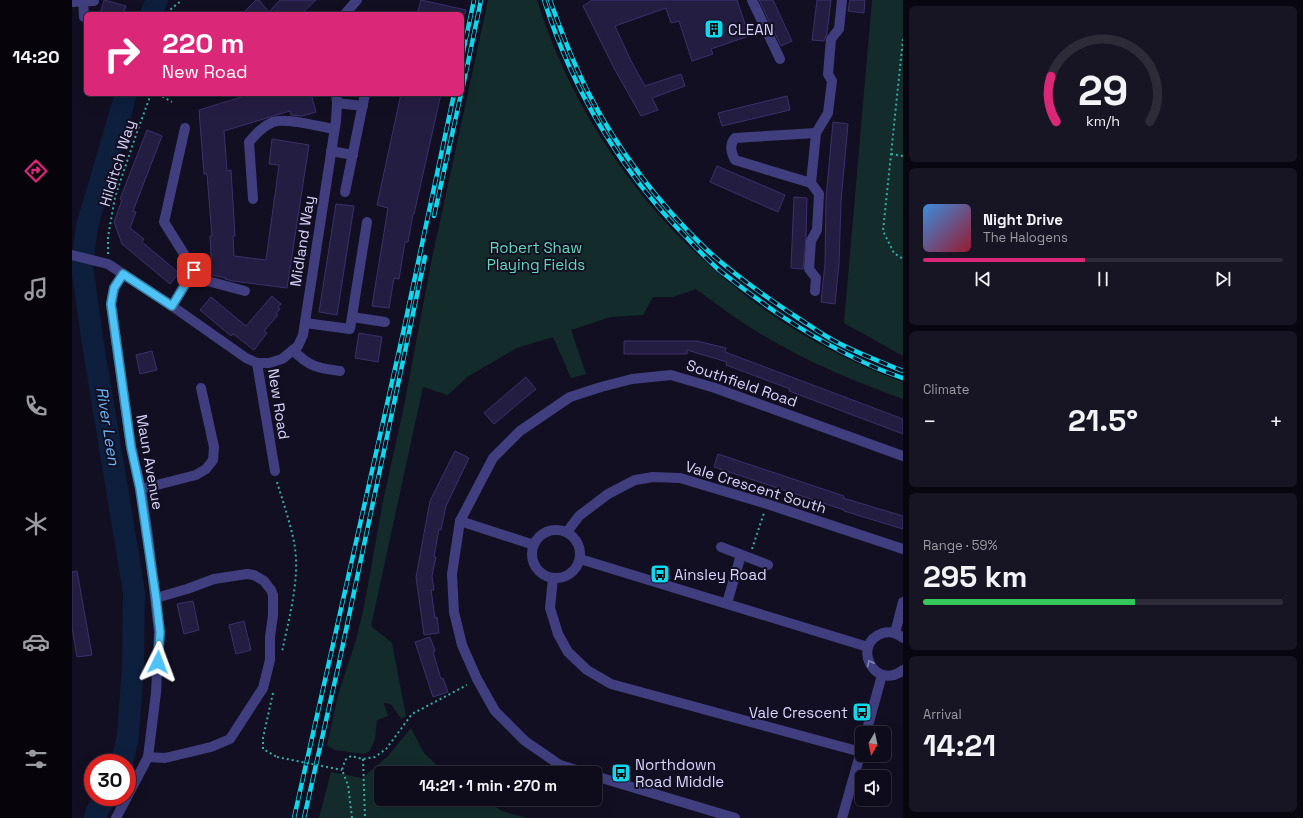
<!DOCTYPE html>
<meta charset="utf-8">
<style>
:root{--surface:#0e0b1a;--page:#171423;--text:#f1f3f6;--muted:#9b9ba2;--line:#2e2b39;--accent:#db2777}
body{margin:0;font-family:"Space Grotesk",sans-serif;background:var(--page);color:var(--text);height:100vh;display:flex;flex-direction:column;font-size:15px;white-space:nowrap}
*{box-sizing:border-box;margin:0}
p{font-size:13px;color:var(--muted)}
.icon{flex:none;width:22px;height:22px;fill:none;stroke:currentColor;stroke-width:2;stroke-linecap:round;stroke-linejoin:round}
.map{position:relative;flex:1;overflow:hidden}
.drawer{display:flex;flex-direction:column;gap:6px;padding:6px;background:#08060e;width:400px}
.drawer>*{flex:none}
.guide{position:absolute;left:12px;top:12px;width:380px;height:84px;border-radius:6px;box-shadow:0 4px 16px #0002,0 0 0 1px var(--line);background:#db2777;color:#fff;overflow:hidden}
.needle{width:26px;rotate:189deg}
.tools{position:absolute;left:783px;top:726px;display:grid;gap:8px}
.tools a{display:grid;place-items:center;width:36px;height:36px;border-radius:6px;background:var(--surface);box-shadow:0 4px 16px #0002,0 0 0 1px var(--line);font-size:20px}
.speed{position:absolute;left:12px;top:754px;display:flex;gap:8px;font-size:20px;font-weight:700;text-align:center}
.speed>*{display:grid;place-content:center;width:52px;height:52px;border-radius:50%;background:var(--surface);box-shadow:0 4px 16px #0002,0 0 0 1px var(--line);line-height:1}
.speed .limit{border:6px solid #d22;background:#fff;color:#111}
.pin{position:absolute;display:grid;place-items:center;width:34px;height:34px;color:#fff;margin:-17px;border-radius:8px;box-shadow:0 2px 6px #0006}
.me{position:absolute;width:44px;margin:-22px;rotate:3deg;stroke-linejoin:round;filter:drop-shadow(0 0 3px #0008)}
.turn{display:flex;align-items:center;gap:14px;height:84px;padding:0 12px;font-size:18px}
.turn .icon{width:52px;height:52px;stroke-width:2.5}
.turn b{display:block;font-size:28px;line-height:34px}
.big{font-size:30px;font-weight:800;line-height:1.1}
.drawer .widget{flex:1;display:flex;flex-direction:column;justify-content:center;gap:6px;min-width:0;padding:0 14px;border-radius:6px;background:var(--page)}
.drawer .dial{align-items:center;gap:0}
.dial svg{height:104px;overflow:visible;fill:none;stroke:var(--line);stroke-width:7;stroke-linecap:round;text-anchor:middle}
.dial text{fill:var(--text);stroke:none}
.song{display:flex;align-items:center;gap:12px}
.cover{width:48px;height:48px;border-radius:6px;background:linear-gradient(135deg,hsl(210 70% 55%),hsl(350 70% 35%))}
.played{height:4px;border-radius:2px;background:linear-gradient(90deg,var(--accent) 45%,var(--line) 45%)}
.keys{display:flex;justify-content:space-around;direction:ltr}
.heat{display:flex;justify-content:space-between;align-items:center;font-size:22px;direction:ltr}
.charge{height:6px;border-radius:3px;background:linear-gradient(90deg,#34c759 59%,var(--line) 0)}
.trip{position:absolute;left:302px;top:766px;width:228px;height:40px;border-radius:6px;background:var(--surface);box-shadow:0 4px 16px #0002,0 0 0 1px var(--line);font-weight:800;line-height:40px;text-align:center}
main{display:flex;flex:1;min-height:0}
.tab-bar{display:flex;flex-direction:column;width:72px;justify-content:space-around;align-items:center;background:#06040a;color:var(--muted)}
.tab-bar .icon{width:28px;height:28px}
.tab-bar .selected{color:var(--accent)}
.tab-bar b{font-size:18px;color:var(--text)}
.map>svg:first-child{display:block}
.green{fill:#132c2b}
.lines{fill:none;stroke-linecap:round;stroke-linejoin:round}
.river{stroke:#0d1f3d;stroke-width:22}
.building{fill:#241d42;stroke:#3c306c}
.path{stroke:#37aca4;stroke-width:2;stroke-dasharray:2 3;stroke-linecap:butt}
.minor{stroke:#403e7e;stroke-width:10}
.rail-casing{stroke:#10d7eb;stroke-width:4.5}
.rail{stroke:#120f22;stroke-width:3;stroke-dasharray:9;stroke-linecap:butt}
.path-bridge{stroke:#37aca4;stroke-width:2;stroke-dasharray:2 3;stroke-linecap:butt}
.oneway{stroke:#8482b7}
.route-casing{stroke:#337fa1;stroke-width:10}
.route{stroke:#4fc3f7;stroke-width:7}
.labels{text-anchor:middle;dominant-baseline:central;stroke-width:4;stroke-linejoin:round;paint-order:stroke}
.poi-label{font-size:15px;fill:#d8d4fc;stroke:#120f22;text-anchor:start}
.street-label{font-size:15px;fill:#d8d4fc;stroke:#120f22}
.park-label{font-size:15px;fill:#65d7b9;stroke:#120f22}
.water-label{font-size:16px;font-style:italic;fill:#69b5f5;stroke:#120f22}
</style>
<main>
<nav class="tab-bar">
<b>14:20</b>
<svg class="icon selected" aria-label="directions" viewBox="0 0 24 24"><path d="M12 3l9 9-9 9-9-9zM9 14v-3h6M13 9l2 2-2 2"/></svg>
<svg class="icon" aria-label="music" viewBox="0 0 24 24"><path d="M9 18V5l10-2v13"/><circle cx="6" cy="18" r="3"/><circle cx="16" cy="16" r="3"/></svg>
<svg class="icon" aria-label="phone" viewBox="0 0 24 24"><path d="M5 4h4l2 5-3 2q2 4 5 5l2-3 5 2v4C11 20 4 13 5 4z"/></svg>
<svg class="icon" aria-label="climate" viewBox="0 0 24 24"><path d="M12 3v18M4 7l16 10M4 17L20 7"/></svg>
<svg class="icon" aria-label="car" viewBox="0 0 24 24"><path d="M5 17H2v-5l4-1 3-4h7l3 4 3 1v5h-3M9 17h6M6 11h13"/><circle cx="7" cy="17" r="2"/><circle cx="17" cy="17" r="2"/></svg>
<svg class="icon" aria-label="filters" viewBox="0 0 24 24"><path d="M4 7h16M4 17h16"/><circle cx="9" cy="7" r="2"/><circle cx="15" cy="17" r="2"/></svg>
</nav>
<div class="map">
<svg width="831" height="818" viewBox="0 0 831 818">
<rect width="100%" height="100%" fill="#120f22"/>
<g class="green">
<path d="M 416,0 L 465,0 C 519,174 659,320 831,382 L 831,399 C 778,380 727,358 679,328 C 660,316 642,302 624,289 L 601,297 L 581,297 L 571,315 L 538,317 L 499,330 L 514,374 L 499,378 L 481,337 L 445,348 L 395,377 L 376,395 L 351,387 L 299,626 L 320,643 L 334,716 L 329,719 L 319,704 L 312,703 L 316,716 L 305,720 L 303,739 L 298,751 L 292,754 L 262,750 L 255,745 L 266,695 L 284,640 L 292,607 L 311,501 L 331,411 L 359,263 Z"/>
<path d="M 800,0 L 831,0 L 831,356 L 772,323 Z"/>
<path d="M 339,728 L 352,753 L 373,773 L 309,773 L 309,799 L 411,799 L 430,811 L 455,818 L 247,818 L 259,772 L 290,778 L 316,756 Z"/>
</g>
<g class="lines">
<g class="river">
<path d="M 79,14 L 85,0"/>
<path d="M 50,763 L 56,736 L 61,666 L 62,592 L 20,338 L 10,265 L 15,226 L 54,94"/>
<path d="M 23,818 L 24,813 L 34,797"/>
</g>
</g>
<g class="building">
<path d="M 32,0 L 54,6 L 51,14 L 28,14 Z"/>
<path d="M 184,0 L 187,0 L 197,12 L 208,0 L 244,0 L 229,14 L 170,14 Z"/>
<path d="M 349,0 L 394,10 L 393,14 L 345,14 Z"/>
<path d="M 520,0 L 665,0 L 677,36 L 639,49 L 641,54 L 620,61 L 607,21 L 599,23 L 594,8 L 543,26 L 559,61 L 573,86 L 609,74 L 613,86 L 580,98 L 586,110 L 569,116 L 542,68 L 511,6 Z"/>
<path d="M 687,0 L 701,0 L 720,41 L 709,46 Z"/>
<path d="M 745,0 L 759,0 L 755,33 L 752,41 L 740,40 Z"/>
<path d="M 778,0 L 793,0 L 792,13 L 776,11 Z"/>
<path d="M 179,94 L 239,94 L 244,112 L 230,116 L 219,115 L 218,111 L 152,131 L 155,171 L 159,170 L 163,236 L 161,236 L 162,256 L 194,260 L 207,165 L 197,164 L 200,139 L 237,145 L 215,288 L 161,281 L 153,279 L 154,278 L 140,275 L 138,236 L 140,236 L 135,174 L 132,174 L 127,110 Z"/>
<path d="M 329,94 L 369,94 L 342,214 L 341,214 L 336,242 L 333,242 L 327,279 L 322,278 L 317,308 L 300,306 L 316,208 L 305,205 Z"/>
<path d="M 715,96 L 718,110 L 650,126 L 646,113 Z"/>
<path d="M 761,122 L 776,124 L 769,201 L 767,264 L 763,304 L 749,302 L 753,264 L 754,198 Z"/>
<path d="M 75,130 L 90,136 L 61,211 L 64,212 L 58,228 L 72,239 L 70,242 L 107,273 L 98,284 L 50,244 L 42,222 L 50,200 L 48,199 Z"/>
<path d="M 645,166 L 713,195 L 706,212 L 638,182 Z"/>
<path d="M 722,197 L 735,198 L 734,237 L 731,269 L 719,268 Z"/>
<path d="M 264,204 L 282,206 L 265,315 L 247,312 Z"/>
<path d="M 200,296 L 209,304 L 206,307 L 208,309 L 204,314 L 206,315 L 192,331 L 195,333 L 182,350 L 161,334 L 159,336 L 128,310 L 139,297 L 174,326 Z"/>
<path d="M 287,333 L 310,337 L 306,362 L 283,358 Z"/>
<path d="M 552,341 L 625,341 L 654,348 L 653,352 L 831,419 L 831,434 L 717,391 L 718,389 L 654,365 L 655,362 L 615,350 L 615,354 L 552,354 Z"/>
<path d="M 80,351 L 85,370 L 68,374 L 64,355 Z"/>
<path d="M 454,377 L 464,389 L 422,424 L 412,413 Z"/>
<path d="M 383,451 L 397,458 L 374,506 L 369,530 L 367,529 L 362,557 L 364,557 L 360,576 L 362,590 L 359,590 L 363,618 L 365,617 L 367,633 L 352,635 L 344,577 L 358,501 Z"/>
<path d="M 646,454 L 772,496 L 771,498 L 831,516 L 831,529 L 772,511 L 772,510 L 642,467 Z"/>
<path d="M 5,571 L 20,655 L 5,657 L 0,628 L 0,572 Z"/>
<path d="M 121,601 L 127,630 L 112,634 L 105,604 Z"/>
<path d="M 172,621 L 179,650 L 164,654 L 157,625 Z"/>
<path d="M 358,637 L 363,651 L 361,652 L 369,679 L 371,678 L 376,692 L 361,697 L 343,642 Z"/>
</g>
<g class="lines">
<g class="path">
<path d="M 96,14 L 99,9 L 110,0"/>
<path d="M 831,39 L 811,231 L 822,253 L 831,259"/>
<path d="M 86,94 L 100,102"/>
<path d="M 819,154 L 831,156"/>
<path d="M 36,254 L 36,237 L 43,197 L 65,132 L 79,94"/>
<path d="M 205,482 C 211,502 218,522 222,542 C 229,577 217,617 210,652"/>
<path d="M 680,549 L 692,513"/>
<path d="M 201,693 L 191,738 L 191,749 L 205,757"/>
<path d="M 291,759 L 293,818"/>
<path d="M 280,818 L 276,785 L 270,770 L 273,760 L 279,756 L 291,759 L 303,757 L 314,749 L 340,714 L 395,685"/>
</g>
<g class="minor">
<path d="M 11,0 L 12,17"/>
<path d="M 680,0 L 708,59"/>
<path d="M 0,2 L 22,1"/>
<path d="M 273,14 L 285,0"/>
<path d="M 265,103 L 291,106"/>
<path d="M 259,151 L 281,155"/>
<path d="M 739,183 L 663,160 C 659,152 657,145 663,138 L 744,133"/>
<path d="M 273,192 L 293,94"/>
<path d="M 181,199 L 177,142 C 184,134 191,126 201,122 C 214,117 248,127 262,129"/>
<path d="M 0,255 L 36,264 L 100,306 L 174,358 L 185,363 L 197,363 L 210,359 L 226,346 L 231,335 L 264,121 L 265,103 L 264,94"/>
<path d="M 116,281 L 128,279 L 173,291"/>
<path d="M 743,291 L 744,278 L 737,269 L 739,241 L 745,230 L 747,194 L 739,183 L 744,133 L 756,113 L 760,81 L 756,74 L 759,39 L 767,29 L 770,0"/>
<path d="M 100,306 L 122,270 L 92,222 L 113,128"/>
<path d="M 280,317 L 313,322"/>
<path d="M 233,323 L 278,329 L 295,222"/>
<path d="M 221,350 C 237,367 246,368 268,371"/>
<path d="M 185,363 L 203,471"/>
<path d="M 69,489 L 124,475 L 134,469 L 141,460 L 142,447 L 129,388"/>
<path d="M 388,521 L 462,545"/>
<circle cx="484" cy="554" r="24"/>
<path d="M 495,532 L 507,516 L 536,494 L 563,480 L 581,477 L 608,478 L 695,504 L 831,549"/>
<path d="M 649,547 L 696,565"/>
<path d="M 508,559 L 796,647"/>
<path d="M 481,578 L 478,608 L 486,634 L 496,652 L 515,670 L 539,684 L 789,752"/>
<path d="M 655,603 L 669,555"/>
<path d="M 823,633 L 831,602"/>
<path d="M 831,638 C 825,633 818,631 811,633 C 778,644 803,692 831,670"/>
<path d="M 794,733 L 810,675"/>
<path d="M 76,757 L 93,758 L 139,747 L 158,739 L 191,688 L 198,660 L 198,637 L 201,615 L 201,595 L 199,590 L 192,581 L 182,575 L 175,574 L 142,579 L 115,589 L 84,598"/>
<path d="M 514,773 L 488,765 L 453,741 L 423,711 L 405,679 L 390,645 L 382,612 L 380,574 L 388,521 L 421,458 L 448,431 L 498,397 L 529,387 L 560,379 L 599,375 L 643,388 L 831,456"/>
<path d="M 523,776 L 663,818"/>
<path d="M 44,818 L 76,757 L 84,693 L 87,632 L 76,536 L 69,489 L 59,447 L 39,304 L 42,288 L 51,274"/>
<path d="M 770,818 L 790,748"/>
</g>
<g class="rail-casing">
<g id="rail">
<path d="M 472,0 C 500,89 549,172 615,238 C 625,249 636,260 647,270 C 666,285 685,299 705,313 C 744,339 786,363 831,378"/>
<path d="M 478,0 C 489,31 501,62 516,92 C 545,149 588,205 634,249 C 662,275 694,297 726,318 C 737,325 748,333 759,339 C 782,352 807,361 831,371"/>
<path d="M 390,57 L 402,0"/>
<path d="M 390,91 L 409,0"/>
<path d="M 362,216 L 389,94"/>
<path d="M 222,818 L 331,333 L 382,94"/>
<path d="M 232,818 L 267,663 L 353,257"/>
</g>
</g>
<use href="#rail" class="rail"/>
<path class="path-bridge" d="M 205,757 L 270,770"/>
</g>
<defs><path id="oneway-chevron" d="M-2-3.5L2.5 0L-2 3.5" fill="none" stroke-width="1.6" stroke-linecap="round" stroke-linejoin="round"/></defs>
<use class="oneway" href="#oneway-chevron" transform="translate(798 663) rotate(-117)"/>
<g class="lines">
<g class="route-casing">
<path id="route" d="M 86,662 L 88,632 L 84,598 L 68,489 L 59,447 L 39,304 L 42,288 L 51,274 L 100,306 L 122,270"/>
</g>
<use href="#route" class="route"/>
</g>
<defs>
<g id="building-square" transform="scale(1)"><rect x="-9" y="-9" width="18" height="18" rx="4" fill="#10d7eb" stroke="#120f22"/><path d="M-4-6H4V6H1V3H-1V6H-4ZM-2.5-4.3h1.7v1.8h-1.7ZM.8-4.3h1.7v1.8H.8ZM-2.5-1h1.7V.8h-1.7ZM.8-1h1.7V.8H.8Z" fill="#111"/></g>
<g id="bus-square" transform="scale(1)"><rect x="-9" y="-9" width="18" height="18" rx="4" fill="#10d7eb" stroke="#120f22"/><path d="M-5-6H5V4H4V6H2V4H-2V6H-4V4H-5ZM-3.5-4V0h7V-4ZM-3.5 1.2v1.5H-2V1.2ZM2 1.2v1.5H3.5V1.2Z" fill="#111"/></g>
</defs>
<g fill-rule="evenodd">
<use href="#building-square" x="642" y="29"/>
<use href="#bus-square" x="588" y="574"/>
<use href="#bus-square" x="790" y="712"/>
<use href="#bus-square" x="549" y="773"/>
</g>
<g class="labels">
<g class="poi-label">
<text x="656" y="29">CLEAN</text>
<text x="602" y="574">Ainsley Road</text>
<text x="776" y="712" text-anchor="end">Vale Crescent</text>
<text x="563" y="764">Northdown<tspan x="563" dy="17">Road Middle</tspan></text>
</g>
<g class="street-label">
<text transform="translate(45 163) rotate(-73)">Hilditch Way</text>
<text transform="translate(230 241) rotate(-81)">Midland Way</text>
<text transform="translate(670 383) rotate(19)">Southfield Road</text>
<text transform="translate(207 404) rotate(81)">New Road</text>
<text transform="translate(78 462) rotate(80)">Maun Avenue</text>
<text transform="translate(684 487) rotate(17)">Vale Crescent South</text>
</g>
<g class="park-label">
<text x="464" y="247">Robert Shaw<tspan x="464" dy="17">Playing Fields</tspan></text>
</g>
<g class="water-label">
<text transform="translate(36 426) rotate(81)">River Leen</text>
</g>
</g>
</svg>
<div class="tools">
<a><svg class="needle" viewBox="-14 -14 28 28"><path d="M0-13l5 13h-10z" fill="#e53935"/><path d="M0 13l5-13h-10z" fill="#9b9ba2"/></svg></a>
<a><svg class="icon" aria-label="sound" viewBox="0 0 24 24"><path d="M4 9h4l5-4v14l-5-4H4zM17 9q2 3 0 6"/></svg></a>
</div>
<div class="speed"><div class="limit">30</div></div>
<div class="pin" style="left:122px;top:270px;background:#d93025"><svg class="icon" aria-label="arrive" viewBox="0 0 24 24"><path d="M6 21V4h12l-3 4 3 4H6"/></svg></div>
<svg class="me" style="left:86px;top:662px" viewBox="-20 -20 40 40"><path d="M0-17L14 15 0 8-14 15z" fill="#4fc3f7" stroke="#fff" stroke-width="4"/></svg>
<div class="trip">14:21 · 1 min · 270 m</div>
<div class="guide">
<div class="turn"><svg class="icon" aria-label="right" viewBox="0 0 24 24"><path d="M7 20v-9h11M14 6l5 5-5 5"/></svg><div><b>220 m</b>New Road</div></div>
</div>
</div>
<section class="drawer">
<div class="widget dial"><svg viewBox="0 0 100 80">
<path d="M14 69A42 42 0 1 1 86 69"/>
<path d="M14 69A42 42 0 0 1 10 34" stroke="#db2777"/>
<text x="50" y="56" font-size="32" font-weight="700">29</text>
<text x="50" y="72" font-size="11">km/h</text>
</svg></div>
<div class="widget">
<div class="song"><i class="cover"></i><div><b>Night Drive</b><p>The Halogens</p></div></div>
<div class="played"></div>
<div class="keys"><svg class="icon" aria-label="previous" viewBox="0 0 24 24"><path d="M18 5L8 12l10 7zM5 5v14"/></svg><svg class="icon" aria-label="pause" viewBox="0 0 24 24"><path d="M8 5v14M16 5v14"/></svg><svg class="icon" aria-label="next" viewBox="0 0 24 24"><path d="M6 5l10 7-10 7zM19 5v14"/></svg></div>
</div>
<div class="widget"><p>Climate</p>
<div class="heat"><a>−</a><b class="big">21.5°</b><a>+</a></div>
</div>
<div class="widget"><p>Range · 59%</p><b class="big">295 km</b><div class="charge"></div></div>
<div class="widget"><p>Arrival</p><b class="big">14:21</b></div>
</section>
</main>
